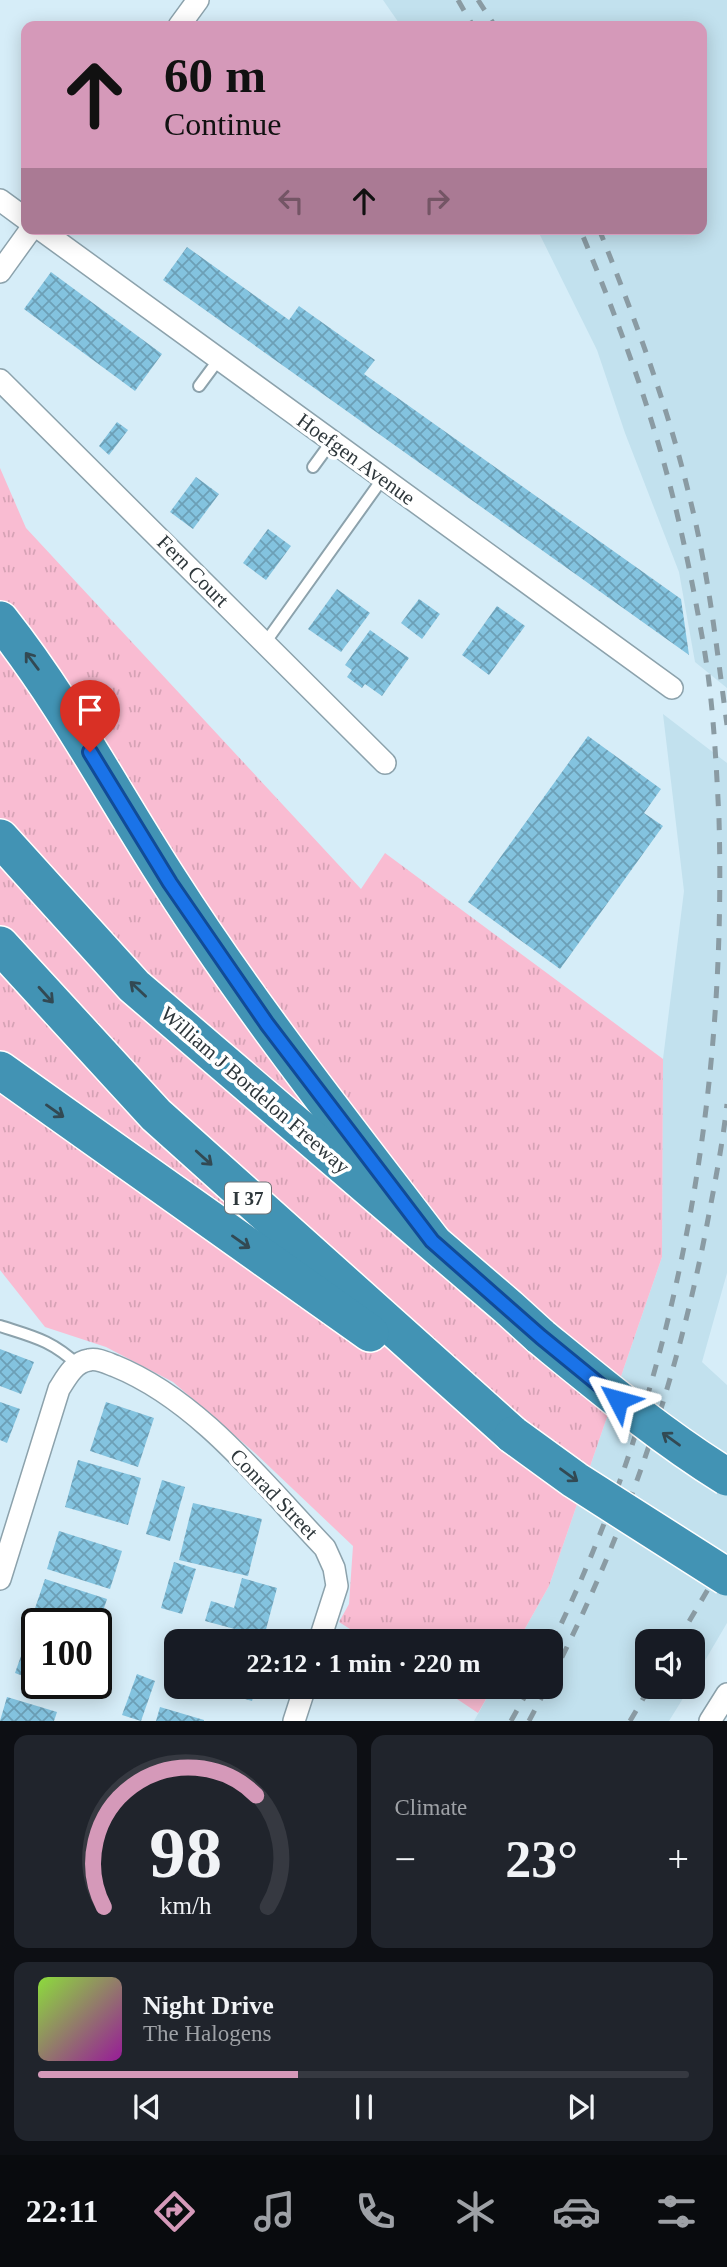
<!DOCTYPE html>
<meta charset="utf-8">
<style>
:root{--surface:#171b24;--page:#20242c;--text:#f1f3f6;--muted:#9ea1a6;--line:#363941;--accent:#d599b9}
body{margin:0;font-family:"Times New Roman",serif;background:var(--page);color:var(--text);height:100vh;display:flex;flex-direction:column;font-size:26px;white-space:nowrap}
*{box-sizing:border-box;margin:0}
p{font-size:23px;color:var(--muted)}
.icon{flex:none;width:38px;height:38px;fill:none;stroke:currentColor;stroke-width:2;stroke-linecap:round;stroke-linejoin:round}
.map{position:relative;height:1721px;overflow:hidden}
.side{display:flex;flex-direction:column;gap:14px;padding:14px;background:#0d0f14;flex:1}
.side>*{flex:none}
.top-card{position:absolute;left:21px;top:21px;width:686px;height:214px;border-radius:14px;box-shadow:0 4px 18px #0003;background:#d599b9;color:#111;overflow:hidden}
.controls{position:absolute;left:635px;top:1629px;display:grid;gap:14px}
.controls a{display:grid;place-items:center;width:70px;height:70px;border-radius:14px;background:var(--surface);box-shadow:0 4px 18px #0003;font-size:35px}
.speed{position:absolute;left:21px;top:1608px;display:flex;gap:14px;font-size:35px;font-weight:700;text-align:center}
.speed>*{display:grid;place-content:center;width:91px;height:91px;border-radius:50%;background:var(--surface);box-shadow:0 4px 18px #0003;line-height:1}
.speed .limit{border:4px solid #111;border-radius:10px;background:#fff;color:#111}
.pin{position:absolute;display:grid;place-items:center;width:60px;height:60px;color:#fff;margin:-72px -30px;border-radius:50% 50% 50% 0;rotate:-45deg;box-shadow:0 0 7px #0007}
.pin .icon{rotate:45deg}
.me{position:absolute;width:77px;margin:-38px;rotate:309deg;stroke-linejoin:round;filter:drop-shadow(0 0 5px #0008)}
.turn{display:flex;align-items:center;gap:24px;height:147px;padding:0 28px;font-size:32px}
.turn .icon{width:91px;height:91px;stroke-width:2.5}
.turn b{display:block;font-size:49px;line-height:60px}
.lanes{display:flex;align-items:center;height:66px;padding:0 28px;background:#0003;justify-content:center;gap:35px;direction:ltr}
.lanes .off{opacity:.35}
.big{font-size:52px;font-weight:700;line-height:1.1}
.side .widget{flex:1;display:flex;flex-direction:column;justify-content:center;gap:10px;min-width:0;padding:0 24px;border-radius:14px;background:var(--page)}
.side .dial{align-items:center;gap:0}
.dial svg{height:182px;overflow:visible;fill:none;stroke:var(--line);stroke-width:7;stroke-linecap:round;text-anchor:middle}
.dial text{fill:var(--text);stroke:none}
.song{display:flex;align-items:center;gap:21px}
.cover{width:84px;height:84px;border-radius:10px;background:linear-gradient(135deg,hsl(90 70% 55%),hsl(300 70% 35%))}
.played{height:7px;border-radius:4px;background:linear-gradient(90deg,var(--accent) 40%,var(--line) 40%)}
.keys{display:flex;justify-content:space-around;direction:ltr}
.heat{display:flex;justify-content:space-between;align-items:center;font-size:38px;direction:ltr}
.side .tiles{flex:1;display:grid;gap:14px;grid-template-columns:1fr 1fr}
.widget:last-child{grid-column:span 2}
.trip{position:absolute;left:164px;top:1629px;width:399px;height:70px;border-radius:14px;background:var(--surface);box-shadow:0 4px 18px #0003;font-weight:700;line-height:70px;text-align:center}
.tab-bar{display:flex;height:112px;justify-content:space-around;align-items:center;background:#090b0e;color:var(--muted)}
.tab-bar .icon{width:49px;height:49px}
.tab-bar .current{color:var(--accent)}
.tab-bar b{font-size:32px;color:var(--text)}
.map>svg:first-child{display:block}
.built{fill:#c2e1ee}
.grass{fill:url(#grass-tufts)}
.building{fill:url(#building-cross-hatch)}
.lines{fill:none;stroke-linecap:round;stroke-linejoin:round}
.lane-casing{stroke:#8ca2ac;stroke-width:14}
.street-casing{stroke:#8ca2ac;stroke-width:24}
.highway-casing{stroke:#fff;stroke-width:40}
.lane{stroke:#fff;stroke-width:10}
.street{stroke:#fff;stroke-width:21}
.highway{stroke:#4293b4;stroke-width:37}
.rail{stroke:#8a9ba3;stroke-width:5;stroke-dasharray:12 12;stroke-linecap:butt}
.highway-bridge-casing{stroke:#fff;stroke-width:40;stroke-linecap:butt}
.highway-bridge{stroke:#4293b4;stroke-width:37}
.oneway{stroke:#324953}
.route-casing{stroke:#114b97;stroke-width:18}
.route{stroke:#1a73e8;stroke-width:12}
.labels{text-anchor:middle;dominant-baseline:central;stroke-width:7;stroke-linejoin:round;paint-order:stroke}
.shield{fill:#fff;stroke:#6d7376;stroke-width:2}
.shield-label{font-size:19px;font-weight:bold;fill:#2e373b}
.street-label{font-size:21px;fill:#2e373b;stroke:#fff}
</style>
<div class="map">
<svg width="727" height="1721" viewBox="0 0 727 1721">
<defs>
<pattern id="grass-tufts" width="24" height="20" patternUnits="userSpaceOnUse" patternTransform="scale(1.75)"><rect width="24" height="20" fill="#f9bcd2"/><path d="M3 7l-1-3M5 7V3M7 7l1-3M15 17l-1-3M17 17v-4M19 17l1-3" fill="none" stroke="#d6a2b5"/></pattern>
<pattern id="building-cross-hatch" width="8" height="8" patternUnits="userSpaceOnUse" patternTransform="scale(1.75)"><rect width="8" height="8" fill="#83c3df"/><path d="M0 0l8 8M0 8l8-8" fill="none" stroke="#6c9fb6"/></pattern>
</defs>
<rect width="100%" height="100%" fill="#d6edf8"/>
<g class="built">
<path d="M 383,0 L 727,0 L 727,688 L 695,662 L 679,572 L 625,433 L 597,350 L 537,229 L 702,229 L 702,26 L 401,26 Z"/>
<path d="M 663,714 L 727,763 L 727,1273 L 702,1362 L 727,1385 L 727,1623 L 693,1681 L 693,1642 L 648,1642 L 648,1687 L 690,1687 L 669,1721 L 474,1721 L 493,1687 L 551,1687 L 551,1642 L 518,1641 L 549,1586 L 662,1257 L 663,1059 L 684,891 Z"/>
</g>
<g class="grass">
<path d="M 0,468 L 26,528 L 361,889 L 385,853 L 663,1059 L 662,1257 L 549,1586 L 518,1641 L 369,1641 L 339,1622 L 349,1604 L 353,1546 L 255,1453 L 173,1382 L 106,1347 L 45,1327 L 0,1270 Z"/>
<path d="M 439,1687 L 493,1687 L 478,1713 Z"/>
</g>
<g class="building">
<path d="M 187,247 L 289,320 L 299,306 L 375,360 L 364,374 L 681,599 L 689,655 L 163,280 Z"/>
<path d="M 51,272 L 162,354 L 135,391 L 24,309 Z"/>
<path d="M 117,422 L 128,430 L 109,455 L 99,446 Z"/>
<path d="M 196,477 L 219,494 L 193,529 L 170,512 Z"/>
<path d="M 268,529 L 291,546 L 266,580 L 243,563 Z"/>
<path d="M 337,589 L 370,613 L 341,652 L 308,629 Z"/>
<path d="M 419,599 L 440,614 L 422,639 L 401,623 Z"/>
<path d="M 497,606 L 525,626 L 489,675 L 462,655 Z"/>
<path d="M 370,630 L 409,658 L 382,696 L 365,684 L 362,688 L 347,677 L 352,670 L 345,665 Z"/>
<path d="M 588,736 L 661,789 L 644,813 L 663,826 L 560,969 L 468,902 Z"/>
<path d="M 0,1349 L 34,1362 L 21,1394 L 0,1386 Z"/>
<path d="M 0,1402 L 20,1409 L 7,1443 L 0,1440 Z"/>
<path d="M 106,1402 L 154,1418 L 138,1467 L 90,1451 Z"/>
<path d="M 78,1460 L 141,1478 L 128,1525 L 65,1507 Z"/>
<path d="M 162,1480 L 185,1487 L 170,1541 L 146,1534 Z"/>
<path d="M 193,1503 L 262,1519 L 248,1576 L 179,1560 Z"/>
<path d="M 59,1531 L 122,1551 L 110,1589 L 47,1569 Z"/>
<path d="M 174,1562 L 196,1569 L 182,1614 L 161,1608 Z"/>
<path d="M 242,1578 L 277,1588 L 264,1637 L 205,1621 L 211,1601 L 234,1608 Z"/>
<path d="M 45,1579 L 107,1599 L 97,1629 L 96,1624 L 43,1624 L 31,1620 Z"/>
<path d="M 28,1636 L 37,1639 L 37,1681 L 15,1673 Z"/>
<path d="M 137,1674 L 155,1681 L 141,1721 L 122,1715 Z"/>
<path d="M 45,1684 L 73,1684 L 70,1693 Z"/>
<path d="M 204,1687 L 256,1687 L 252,1701 Z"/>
<path d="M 7,1697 L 57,1712 L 54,1721 L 0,1721 Z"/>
<path d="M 160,1707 L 204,1720 L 204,1721 L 156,1721 Z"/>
</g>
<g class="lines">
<g class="lane-casing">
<g id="lane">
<path d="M 199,386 L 219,359"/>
<path d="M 313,467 L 332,441"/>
<path d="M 265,643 L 383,478"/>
<path d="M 0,1326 C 34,1337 51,1340 78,1365"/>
</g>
</g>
<g class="street-casing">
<g id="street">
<path d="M 179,26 L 198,0"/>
<path d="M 0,200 L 26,219"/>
<path d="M 40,229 L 672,688"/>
<path d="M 0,272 L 31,229"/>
<path d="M 0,380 L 385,763"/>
<path d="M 0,1579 L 59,1389 C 66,1378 74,1362 89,1360 C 97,1358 107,1363 115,1366 C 199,1400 263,1483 325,1548 L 334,1568 L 337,1586 L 319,1642"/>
<path d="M 294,1721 L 305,1687"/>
<path d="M 710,1721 L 727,1694"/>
</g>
</g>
<g class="highway-casing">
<g id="highway">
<path d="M 0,620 C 65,702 113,794 170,882 C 250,1007 342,1123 432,1241"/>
<path d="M 0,838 L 134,986 L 508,1307 L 541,1337"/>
<path d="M 0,945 L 156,1115 L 513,1435"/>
<path d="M 0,1070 L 370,1333"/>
</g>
</g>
<use href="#lane" class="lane"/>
<use href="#street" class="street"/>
<use href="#highway" class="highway"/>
<g class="rail">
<path d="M 458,0 L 473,26"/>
<path d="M 478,0 L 495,26"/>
<path d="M 599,229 C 635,319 669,409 691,503 C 709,576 717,651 727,725"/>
<path d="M 677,1642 L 727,1557"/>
<path d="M 551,1645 C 676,1390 727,1102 719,819 C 716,759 713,696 702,636 C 690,569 676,501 656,436 C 635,365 608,297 580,229"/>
<path d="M 551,1679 C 626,1532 679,1376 709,1214 C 716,1177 723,1141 727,1104"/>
<path d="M 511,1721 L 530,1687"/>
<path d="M 529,1721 L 547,1687"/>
<path d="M 630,1721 L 650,1687"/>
</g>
<g class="highway-bridge-casing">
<g id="highway-bridge">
<path d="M 541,1337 C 601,1386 661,1436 727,1477"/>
<path d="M 513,1435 L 575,1480 L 727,1577"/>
</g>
</g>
<use href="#highway-bridge" class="highway-bridge"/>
</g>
<defs><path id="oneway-shaft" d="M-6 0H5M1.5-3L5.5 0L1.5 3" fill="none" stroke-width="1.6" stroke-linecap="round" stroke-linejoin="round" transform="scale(1.75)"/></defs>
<g class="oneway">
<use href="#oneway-shaft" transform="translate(32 661) rotate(-127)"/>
<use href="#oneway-shaft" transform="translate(138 989) rotate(-137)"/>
<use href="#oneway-shaft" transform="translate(46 995) rotate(48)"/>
<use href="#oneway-shaft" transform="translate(55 1111) rotate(35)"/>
<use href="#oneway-shaft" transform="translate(204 1158) rotate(42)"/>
<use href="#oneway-shaft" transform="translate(241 1242) rotate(35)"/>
<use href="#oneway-shaft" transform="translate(671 1439) rotate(-144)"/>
<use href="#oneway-shaft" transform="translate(569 1475) rotate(36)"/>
</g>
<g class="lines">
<g class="route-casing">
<path id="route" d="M 90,752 L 170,883 L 267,1024 L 432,1241 L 541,1337 L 618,1400"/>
</g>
<use href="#route" class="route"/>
</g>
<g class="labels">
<rect class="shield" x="225" y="1182.5" width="46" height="31" rx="5"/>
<g class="shield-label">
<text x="248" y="1198">I 37</text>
</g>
<g class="street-label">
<text transform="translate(356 459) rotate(36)">Hoefgen Avenue</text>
<text transform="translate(193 571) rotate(45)">Fern Court</text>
<text transform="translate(255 1090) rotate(41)">William J Bordelon Freeway</text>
<text transform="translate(274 1494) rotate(46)">Conrad Street</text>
</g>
</g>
</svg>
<div class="controls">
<a><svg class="icon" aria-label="sound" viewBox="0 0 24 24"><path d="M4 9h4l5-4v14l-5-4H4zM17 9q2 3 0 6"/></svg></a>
</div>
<div class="speed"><div class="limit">100</div></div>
<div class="pin" style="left:90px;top:752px;background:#d93025"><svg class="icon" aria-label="arrive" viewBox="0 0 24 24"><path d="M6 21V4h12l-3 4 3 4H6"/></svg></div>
<svg class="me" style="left:618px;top:1400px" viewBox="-20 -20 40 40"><path d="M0-17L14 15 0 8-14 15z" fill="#1a73e8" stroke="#fff" stroke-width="4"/></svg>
<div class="trip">22:12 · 1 min · 220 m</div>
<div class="top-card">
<div class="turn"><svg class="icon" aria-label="ahead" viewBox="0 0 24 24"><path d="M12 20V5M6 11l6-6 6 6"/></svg><div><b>60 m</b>Continue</div></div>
<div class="lanes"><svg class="icon off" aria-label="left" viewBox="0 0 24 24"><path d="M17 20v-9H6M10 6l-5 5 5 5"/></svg><svg class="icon" aria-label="ahead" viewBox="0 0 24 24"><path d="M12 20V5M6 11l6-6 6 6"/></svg><svg class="icon off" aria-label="right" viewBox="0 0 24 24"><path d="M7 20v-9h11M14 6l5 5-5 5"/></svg></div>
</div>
</div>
<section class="side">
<div class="tiles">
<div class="widget dial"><svg viewBox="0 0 100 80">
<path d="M14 69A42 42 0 1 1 86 69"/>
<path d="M14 69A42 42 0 0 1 81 20" stroke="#d599b9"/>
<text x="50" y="56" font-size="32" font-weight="700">98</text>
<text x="50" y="72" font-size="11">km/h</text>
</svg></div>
<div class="widget"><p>Climate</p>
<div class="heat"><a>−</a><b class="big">23°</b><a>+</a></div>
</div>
<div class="widget">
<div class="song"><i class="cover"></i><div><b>Night Drive</b><p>The Halogens</p></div></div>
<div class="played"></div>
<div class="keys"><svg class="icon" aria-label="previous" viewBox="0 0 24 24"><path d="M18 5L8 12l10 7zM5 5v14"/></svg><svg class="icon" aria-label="pause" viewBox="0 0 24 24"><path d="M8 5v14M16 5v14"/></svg><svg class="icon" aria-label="next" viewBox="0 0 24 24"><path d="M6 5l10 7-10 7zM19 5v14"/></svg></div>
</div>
</div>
</section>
<nav class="tab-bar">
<b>22:11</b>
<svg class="icon current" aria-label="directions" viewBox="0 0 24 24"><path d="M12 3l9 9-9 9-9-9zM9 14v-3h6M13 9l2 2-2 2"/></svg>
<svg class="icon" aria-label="music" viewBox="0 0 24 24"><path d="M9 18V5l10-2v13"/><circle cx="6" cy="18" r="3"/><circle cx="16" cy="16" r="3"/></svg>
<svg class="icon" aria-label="phone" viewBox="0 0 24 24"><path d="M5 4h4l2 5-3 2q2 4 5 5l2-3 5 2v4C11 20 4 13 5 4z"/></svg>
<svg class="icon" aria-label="climate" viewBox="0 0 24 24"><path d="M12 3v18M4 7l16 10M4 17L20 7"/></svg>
<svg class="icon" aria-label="car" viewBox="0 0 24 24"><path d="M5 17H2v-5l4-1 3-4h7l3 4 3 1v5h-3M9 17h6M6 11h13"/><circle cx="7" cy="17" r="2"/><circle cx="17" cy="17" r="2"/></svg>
<svg class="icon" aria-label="filters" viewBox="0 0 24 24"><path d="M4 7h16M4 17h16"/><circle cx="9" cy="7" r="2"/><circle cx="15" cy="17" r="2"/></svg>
</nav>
